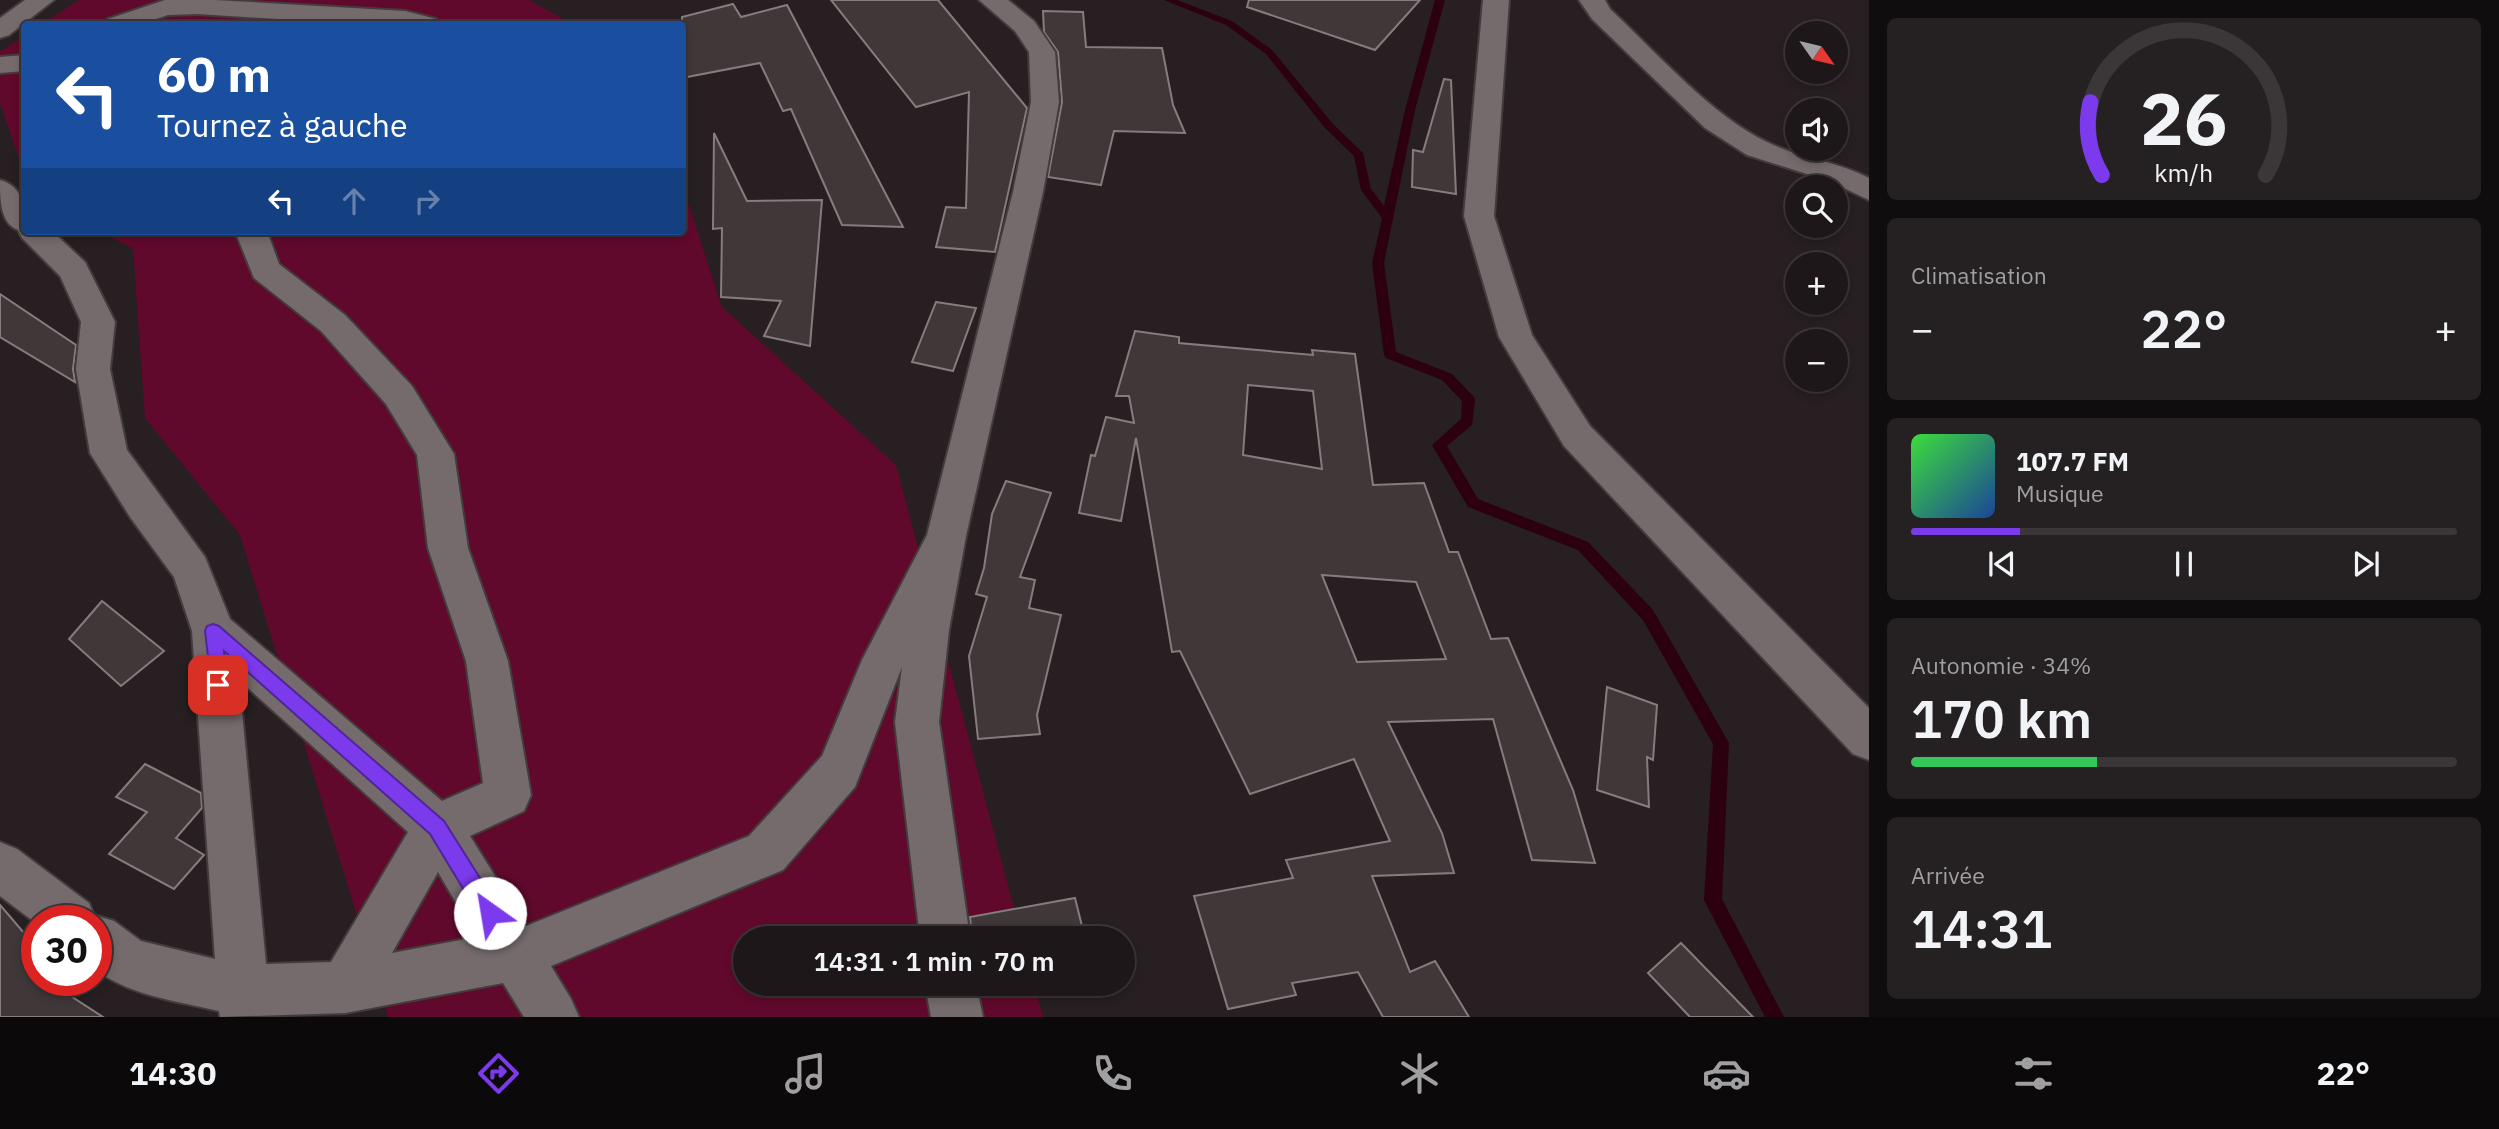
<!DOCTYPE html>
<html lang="fr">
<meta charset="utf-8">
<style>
:root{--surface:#1d1719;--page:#252022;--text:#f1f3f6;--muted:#a09fa2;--line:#3b3638;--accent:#7c3aed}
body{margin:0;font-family:"IBM Plex Sans",sans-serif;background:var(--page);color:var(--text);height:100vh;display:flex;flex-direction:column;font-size:26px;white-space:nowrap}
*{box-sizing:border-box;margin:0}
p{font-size:23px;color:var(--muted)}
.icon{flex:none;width:38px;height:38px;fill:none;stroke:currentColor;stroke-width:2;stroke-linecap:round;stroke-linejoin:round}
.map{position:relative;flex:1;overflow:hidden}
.side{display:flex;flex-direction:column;gap:18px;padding:18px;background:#100d0e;width:630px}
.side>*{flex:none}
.hud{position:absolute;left:21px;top:21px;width:665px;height:214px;border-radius:7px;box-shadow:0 4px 10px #0003,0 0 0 2px var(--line);background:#1a4fa0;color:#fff;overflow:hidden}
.needle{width:46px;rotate:124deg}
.buttons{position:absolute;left:1785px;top:21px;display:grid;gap:14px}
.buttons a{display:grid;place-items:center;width:63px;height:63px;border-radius:50%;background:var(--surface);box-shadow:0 4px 10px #0003,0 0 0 2px var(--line);font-size:35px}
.speed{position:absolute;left:21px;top:905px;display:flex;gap:14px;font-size:35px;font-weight:700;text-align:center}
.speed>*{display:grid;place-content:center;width:91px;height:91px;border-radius:50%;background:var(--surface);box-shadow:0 4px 10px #0003,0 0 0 2px var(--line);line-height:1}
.speed .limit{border:10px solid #d22;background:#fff;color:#111}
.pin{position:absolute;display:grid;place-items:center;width:60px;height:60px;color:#fff;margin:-30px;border-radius:14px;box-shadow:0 4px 10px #0006}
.me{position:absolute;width:77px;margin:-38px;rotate:328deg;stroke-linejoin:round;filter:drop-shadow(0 0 5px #0008)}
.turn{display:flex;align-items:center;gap:24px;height:147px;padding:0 21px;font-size:32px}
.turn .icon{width:91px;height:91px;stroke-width:2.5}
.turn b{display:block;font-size:49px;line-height:60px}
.lanes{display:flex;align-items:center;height:66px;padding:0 21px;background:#0003;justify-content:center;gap:35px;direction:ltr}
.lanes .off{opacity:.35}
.big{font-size:52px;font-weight:600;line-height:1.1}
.side .tile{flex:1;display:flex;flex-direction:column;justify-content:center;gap:10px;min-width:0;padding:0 24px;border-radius:10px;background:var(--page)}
.side .dial{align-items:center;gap:0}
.dial svg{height:182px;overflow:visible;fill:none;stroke:var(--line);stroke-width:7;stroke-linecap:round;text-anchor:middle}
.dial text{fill:var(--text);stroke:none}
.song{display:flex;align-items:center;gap:21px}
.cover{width:84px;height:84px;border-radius:10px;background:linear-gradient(135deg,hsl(120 70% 55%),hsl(220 70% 35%))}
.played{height:7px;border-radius:4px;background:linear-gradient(90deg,var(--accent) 20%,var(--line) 20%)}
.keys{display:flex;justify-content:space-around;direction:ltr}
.heat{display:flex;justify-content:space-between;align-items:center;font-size:38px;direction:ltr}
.charge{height:10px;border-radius:5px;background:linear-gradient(90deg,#34c759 34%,var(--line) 0)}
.trip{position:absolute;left:733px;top:926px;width:402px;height:70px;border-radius:35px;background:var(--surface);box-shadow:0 4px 10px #0003,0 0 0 2px var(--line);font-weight:600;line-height:70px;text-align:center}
.tabs{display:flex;height:112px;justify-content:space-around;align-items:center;background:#0c090a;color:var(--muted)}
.tabs .icon{width:49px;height:49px}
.tabs .on{color:var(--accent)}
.tabs b{font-size:32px;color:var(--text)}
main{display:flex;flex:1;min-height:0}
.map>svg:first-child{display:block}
.green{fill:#61092c}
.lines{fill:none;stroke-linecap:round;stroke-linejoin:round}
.stream{fill:#2c000f;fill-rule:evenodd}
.building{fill:#403739;stroke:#867c7e;stroke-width:2;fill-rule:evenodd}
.minor-casing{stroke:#433c3d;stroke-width:4}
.minor{fill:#756b6d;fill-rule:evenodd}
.route{fill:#7c3aed;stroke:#51269a;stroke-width:2}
</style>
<main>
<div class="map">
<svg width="1869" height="1017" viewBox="0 0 1869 1017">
<rect width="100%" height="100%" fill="#271f21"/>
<g class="green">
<path d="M 79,0 L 529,0 L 572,24 L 42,24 Z"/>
<path d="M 24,36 L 24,173 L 0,103 L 0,52 Z"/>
<path d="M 683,187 L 722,307 L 896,465 L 1022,938 L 746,938 L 746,984 L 1034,984 L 1043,1017 L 388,1017 L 240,535 L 145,418 L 133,249 L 99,231 L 682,231 Z"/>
</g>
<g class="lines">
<path class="stream" d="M 1164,0 L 1177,0 L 1232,21 L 1272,50 L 1333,124 L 1363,153 L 1371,189 L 1384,206 L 1405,110 L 1435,0 L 1445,0 L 1415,110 L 1384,263 L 1396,352 L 1452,374 L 1474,397 L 1475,400 L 1472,425 L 1447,446 L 1478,499 L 1588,542 L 1653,610 L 1729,743 L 1722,899 L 1784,1017 L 1765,1017 L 1704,900 L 1713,744 L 1643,620 L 1578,550 L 1468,507 L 1432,445 L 1461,419 L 1462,401 L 1442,380 L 1386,358 L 1384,355 L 1372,263 L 1382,218 L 1361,190 L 1354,156 L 1325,128 L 1266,54 L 1226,25 Z"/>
</g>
<g class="building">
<path d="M 831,0 L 938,0 L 1027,108 L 995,252 L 936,247 L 946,207 L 966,208 L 969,92 L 916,107 Z"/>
<path d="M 1249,0 L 1420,0 L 1375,50 L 1247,7 Z"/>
<path d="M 733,4 L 741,17 L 787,5 L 903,227 L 842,225 L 791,109 L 783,111 L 760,63 L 682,78 L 682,17 Z"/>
<path d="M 1043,11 L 1083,12 L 1086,47 L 1162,48 L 1173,105 L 1185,133 L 1114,131 L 1101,185 L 1048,177 L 1062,102 L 1058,52 L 1044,32 Z"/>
<path d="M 1444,79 L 1451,80 L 1456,194 L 1412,187 L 1413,150 L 1423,152 Z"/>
<path d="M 714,133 L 747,201 L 822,200 L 810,346 L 764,336 L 781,301 L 721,297 L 722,228 L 713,229 Z"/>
<path d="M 0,294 L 76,345 L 73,369 L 75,382 L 0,337 Z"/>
<path d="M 936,302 L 976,308 L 953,371 L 912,362 Z"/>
<path d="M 1135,331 L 1179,337 L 1179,343 L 1313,355 L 1312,350 L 1355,354 L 1373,485 L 1424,483 L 1449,552 L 1458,552 L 1491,639 L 1508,638 L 1573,790 L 1595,863 L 1532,860 L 1493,719 L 1388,722 L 1442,833 L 1454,873 L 1372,876 L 1410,972 L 1435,961 L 1469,1017 L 1383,1017 L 1358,972 L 1292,983 L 1296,995 L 1228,1009 L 1194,896 L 1293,878 L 1286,860 L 1390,841 L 1354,759 L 1250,794 L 1180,651 L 1172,652 L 1136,438 L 1121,521 L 1079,513 L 1091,455 L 1095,456 L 1106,417 L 1134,423 L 1129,396 L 1116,396 ZM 1248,385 L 1313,391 L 1322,469 L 1243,455 ZM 1322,575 L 1416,582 L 1446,659 L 1357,662 Z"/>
<path d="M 1006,481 L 1051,493 L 1020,577 L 1035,580 L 1029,608 L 1061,615 L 1037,715 L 1040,734 L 978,739 L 969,656 L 987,597 L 976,594 L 984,568 L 992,514 Z"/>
<path d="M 102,601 L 164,651 L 121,686 L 69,639 Z"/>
<path d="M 1607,687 L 1657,705 L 1653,760 L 1647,757 L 1649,807 L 1597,790 Z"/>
<path d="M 145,764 L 201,793 L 202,808 L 176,838 L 204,855 L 174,889 L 109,854 L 147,812 L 116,797 Z"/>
<path d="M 1075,898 L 1085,938 L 972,938 L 970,917 Z"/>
<path d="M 0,905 L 37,948 L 37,980 L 46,980 L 103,1017 L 0,1017 Z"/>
<path d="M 1681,943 L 1753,1017 L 1690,1017 L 1648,973 Z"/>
</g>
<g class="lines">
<g class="minor-casing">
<g id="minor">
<path d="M 25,0 L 54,0 L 9,35 L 0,38 L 0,18 Z"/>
<path d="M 165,0 L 215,0 L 405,11 L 436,19 L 440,24 L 358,24 L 198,14 L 168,15 L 141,24 L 104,24 L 108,19 Z"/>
<path d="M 979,0 L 1008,0 L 1034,21 L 1055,52 L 1059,102 L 1043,192 L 966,536 L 949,630 L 939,722 L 970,938 L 920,938 L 895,722 L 902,667 L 855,787 L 783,870 L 551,966 L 571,999 L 579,1017 L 524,1017 L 503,983 L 345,1013 L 220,1017 L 219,1011 C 177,1001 131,996 96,970 L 96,920 L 37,920 L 37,924 L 0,896 L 0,842 L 17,849 L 89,903 L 94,915 L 114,921 L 141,941 L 215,959 L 192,631 L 174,577 L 130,517 L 90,453 L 76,369 L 81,322 L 60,276 L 22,238 L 18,230 C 0,223 0,199 0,180 C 25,187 24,209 24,231 L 52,231 L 85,262 L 115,322 L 110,369 L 127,450 L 205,557 L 230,619 L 442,801 L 483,783 L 466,661 L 428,548 L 417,455 L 386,404 L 321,331 L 254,278 L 235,231 L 267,231 L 279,264 L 345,315 L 412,386 L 454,454 L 468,548 L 508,661 L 531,795 L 524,811 L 470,836 L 526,926 L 749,836 L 822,756 L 862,660 L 927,535 L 1013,192 L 1031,102 L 1029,52 L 1015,31 ZM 239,680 L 408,832 L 331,962 L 266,964 ZM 438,872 L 476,937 L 392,953 Z"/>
<path d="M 1483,0 L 1509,0 L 1494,216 L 1532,335 L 1590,426 L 1869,708 L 1869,760 L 1853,754 L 1564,446 L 1499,337 L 1464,216 Z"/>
<path d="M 1579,0 L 1605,0 L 1610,9 C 1654,50 1714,118 1767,142 C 1799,158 1837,161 1869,178 L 1869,200 L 1829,181 L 1747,155 L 1705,128 L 1592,19 Z"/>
<path d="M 24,55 L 24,71 L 0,73 L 0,57 Z"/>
<path d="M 925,984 L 976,984 L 983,1017 L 931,1017 Z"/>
</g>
</g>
<use href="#minor" class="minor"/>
</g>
<path class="route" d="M 213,624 L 219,626 L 444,821 L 497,905 L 500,913 L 497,920 L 490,923 L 482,920 L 430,834 L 224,651 L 227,685 L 224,691 L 218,694 L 212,691 L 205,631 L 207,626 Z"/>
</svg>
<div class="buttons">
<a><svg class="needle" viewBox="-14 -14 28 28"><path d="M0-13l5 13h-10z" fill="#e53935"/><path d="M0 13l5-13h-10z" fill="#a09fa2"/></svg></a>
<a><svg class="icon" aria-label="sound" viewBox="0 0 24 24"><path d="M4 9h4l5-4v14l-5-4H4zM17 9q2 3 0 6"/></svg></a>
<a><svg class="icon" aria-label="search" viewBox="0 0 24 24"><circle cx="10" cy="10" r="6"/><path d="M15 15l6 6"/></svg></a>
<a>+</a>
<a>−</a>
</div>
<div class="speed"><div class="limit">30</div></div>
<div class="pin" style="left:218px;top:685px;background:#d93025"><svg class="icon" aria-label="arrive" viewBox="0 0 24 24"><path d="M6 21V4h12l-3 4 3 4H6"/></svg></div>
<svg class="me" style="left:490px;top:913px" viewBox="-20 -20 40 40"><circle r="19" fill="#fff"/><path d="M0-13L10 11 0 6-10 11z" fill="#7c3aed"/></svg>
<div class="trip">14:31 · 1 min · 70 m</div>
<div class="hud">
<div class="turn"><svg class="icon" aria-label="left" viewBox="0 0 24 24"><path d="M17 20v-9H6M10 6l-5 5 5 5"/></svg><div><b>60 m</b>Tournez à gauche</div></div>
<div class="lanes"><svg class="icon" aria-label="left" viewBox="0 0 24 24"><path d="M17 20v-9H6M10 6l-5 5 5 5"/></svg><svg class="icon off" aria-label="ahead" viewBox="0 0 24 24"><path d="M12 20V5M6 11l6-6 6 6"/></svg><svg class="icon off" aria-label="right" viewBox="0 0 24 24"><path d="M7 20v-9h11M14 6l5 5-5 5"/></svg></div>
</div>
</div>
<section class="side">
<div class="tile dial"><svg viewBox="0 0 100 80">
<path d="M14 69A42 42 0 1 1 86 69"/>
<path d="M14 69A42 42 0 0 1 9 37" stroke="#7c3aed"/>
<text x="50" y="56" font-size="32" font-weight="700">26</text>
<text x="50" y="72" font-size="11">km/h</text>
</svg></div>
<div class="tile"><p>Climatisation</p>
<div class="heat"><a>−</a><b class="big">22°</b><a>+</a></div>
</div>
<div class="tile">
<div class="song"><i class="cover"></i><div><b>107.7 FM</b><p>Musique</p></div></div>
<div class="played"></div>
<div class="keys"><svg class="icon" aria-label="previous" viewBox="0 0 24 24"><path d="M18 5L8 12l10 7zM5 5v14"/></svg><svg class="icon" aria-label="pause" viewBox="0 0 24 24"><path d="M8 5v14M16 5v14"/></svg><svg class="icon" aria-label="next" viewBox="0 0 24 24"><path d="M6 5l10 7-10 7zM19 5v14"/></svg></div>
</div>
<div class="tile"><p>Autonomie · 34%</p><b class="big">170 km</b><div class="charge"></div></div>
<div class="tile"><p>Arrivée</p><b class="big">14:31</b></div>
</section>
</main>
<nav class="tabs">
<b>14:30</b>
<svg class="icon on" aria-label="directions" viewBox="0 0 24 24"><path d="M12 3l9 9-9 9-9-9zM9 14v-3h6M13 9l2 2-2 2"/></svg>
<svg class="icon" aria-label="music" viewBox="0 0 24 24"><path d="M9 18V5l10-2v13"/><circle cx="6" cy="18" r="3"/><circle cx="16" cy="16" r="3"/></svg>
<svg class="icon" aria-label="phone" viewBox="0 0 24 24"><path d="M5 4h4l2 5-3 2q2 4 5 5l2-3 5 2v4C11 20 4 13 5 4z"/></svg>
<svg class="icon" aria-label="climate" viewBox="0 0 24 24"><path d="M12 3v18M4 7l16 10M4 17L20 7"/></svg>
<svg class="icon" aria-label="car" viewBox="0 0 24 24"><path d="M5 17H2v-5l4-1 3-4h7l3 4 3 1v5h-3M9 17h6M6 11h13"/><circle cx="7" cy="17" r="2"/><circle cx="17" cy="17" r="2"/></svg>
<svg class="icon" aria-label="filters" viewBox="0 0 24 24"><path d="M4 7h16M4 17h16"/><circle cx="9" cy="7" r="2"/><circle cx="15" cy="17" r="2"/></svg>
<b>22°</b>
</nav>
